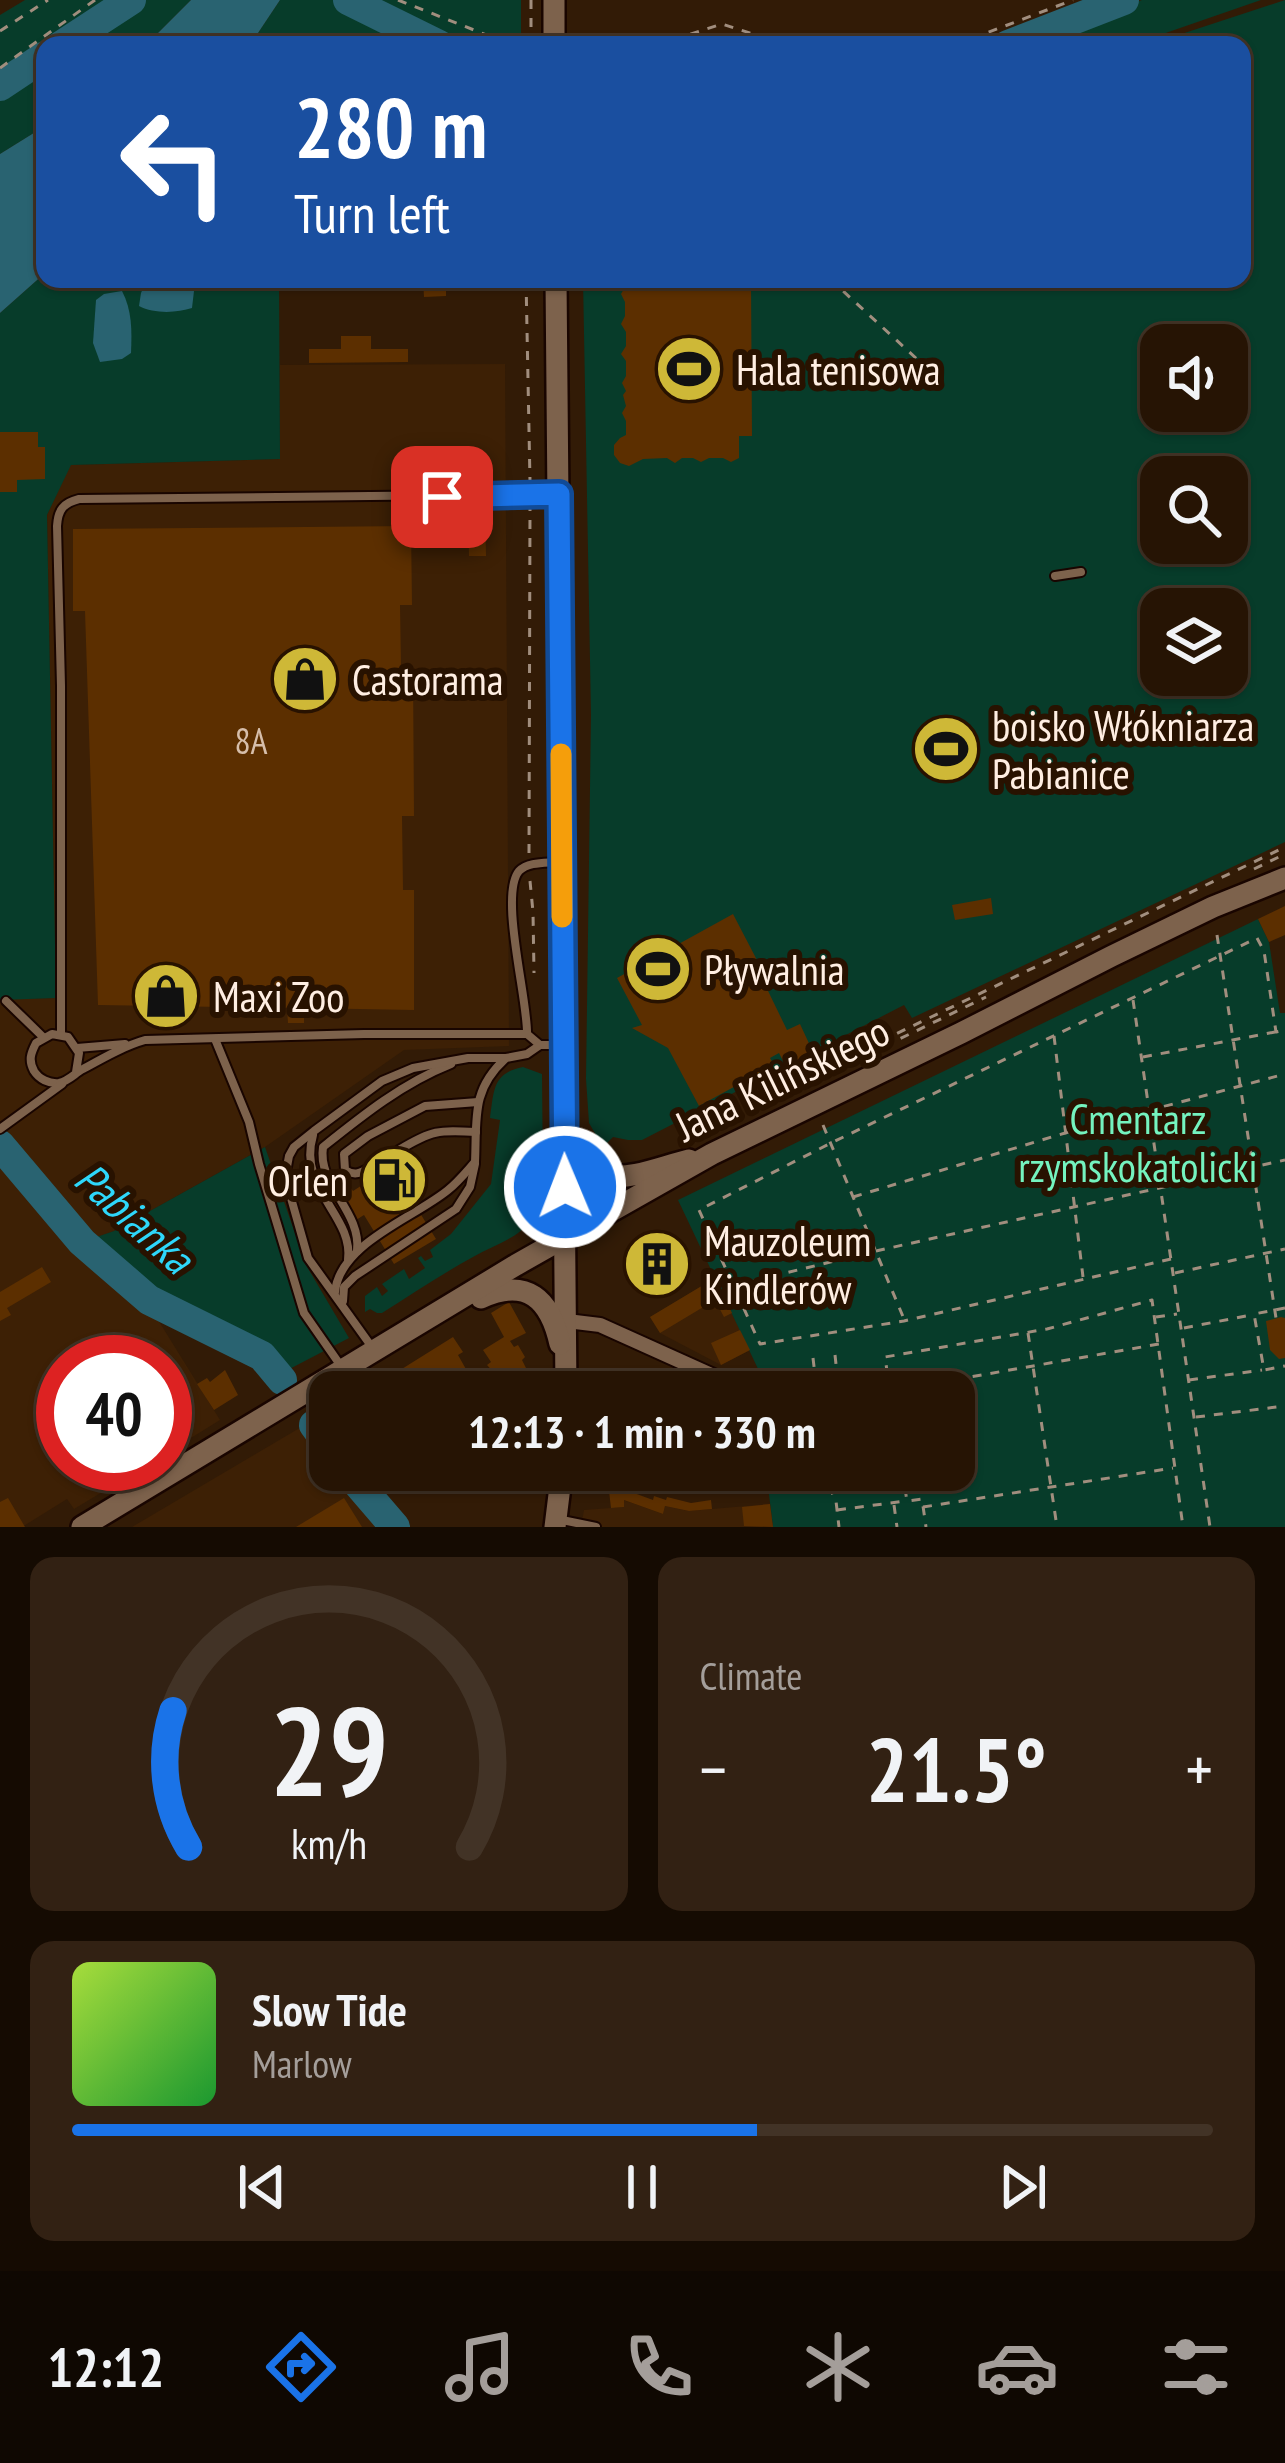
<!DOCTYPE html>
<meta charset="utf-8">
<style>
:root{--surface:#261404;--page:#322113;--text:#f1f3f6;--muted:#a49e9a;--line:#423326;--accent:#1a73e8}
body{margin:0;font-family:"PT Sans Narrow",sans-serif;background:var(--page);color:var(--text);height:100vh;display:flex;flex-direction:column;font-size:45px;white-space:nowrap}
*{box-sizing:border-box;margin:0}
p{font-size:39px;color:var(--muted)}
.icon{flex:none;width:66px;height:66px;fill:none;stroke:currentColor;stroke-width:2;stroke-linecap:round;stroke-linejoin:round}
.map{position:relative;height:1527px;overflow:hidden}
.sheet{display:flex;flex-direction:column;gap:30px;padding:30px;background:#150b02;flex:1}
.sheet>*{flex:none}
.banner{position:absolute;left:36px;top:36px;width:1215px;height:252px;border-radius:24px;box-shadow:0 3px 9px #0004,0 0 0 3px var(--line);background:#1a4fa0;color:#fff;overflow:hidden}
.buttons{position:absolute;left:1140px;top:324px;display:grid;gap:24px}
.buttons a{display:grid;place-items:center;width:108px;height:108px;border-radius:24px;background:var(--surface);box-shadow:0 3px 9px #0004,0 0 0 3px var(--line);font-size:60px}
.speed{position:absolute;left:36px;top:1335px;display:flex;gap:24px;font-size:60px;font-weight:700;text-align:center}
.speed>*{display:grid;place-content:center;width:156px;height:156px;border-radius:50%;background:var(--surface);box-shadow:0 3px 9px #0004,0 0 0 3px var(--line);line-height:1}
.speed .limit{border:18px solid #d22;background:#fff;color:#111}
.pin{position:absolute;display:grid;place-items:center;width:102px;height:102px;color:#fff;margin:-51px;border-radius:24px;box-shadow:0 6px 18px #0006}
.me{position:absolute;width:132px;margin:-66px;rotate:359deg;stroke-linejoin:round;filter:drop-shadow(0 0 9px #0008)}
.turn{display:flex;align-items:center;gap:42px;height:252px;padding:0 60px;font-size:54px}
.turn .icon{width:156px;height:156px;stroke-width:2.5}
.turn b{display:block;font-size:84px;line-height:102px}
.big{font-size:90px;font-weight:700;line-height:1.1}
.sheet .card{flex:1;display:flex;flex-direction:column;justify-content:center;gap:18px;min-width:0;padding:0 42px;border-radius:24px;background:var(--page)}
.sheet .dial{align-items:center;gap:0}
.dial svg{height:312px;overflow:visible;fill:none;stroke:var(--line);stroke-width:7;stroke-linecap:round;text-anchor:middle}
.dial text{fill:var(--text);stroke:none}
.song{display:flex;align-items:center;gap:36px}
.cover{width:144px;height:144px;border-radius:18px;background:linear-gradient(135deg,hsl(80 70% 55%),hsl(130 70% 35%))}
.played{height:12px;border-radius:6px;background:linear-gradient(90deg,var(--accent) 60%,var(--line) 60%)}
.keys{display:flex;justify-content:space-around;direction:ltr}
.heat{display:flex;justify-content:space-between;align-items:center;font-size:66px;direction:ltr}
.sheet .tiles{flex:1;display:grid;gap:30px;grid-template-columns:1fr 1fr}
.card:last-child{grid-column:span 2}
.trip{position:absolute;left:309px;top:1371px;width:666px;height:120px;border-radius:24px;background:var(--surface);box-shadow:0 3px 9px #0004,0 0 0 3px var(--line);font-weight:700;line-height:120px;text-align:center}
.tabs{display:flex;height:192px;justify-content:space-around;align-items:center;background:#0f0802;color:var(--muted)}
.tabs .icon{width:84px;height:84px}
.tabs .current{color:var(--accent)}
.tabs b{font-size:54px;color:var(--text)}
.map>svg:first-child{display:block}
.built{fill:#3d2005}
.green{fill:#073c2a;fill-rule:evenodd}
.water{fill:#296371}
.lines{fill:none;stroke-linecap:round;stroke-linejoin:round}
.river{stroke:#296371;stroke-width:30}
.building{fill:#5c2f00}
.lane-casing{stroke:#190500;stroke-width:12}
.street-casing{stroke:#190500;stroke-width:18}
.secondary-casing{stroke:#190500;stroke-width:26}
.path{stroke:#a18e7e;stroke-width:3;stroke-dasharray:9 9;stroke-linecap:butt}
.lane{stroke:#7d624c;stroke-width:8}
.street{stroke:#7d624c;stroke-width:14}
.secondary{stroke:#7d624c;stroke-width:21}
.route-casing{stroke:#114b97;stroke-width:30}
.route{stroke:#1a73e8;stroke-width:21}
.slow{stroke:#f59e0b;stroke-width:21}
.labels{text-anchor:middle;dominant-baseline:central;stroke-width:12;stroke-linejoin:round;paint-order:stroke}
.number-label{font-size:36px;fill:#d6beaa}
.poi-label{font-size:42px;fill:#ffeee2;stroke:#281200;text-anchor:start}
.street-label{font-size:42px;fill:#ffeee2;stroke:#281200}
.park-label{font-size:42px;fill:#74f3bf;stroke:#281200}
.water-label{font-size:45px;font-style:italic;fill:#2ed7fa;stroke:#281200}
</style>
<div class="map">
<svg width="1285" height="1527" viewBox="0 0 1285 1527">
<rect width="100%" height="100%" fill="#321b06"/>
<g class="built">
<path d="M 505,364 L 509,1046 L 404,1050 L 265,1147 L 114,1231 L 77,1245 L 150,1307 L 220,1420 L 165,1454 L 165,1362 L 63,1362 L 63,1464 L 149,1464 L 74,1509 L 67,1499 L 22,1527 L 0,1527 L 0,999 L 56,998 L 47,515 L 70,465 L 280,459 L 280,365 Z"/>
<path d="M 715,1278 L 750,1350 L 721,1365 L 660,1333 L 650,1317 Z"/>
<path d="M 303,1426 L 330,1463 L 330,1470 L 335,1470 L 377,1527 L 132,1527 Z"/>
<path d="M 624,1500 L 663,1514 L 665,1506 L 689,1511 L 770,1504 L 773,1527 L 581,1527 L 584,1510 L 624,1507 Z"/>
</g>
<g class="green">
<path d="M 25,0 L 191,0 L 146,45 L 45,45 L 45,126 L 0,154 L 0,15 Z"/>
<path d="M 280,0 L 347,0 L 412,32 L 412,45 L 250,45 Z"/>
<path d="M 354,0 L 521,0 L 521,45 L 451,45 Z"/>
<path d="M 1142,0 L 1261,0 L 1131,45 L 1028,45 Z"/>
<path d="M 1285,0 L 1285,842 L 912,1018 L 904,1005 L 642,1140 L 628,1140 L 613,1137 L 603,1147 L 589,1123 L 586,1079 L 591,715 L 583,279 L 1242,279 L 1242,45 L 1148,45 ZM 1161,345 L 1227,345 L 1227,411 L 1161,411 ZM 1161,477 L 1227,477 L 1227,543 L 1161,543 ZM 1161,609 L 1227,609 L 1227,675 L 1161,675 Z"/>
<path d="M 45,273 L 45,279 L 279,279 L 280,459 L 71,465 L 47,515 L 56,998 L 0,1000 L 0,313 Z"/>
<path d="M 1258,919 L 1269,942 L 1280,1013 L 1285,1013 L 1285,1527 L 773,1527 L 766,1470 L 954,1470 L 954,1392 L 769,1392 L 678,1200 Z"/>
<path d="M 523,1067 L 542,1074 L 543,1176 C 533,1190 540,1206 530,1221 C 516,1240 493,1245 473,1257 C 442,1274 412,1294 382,1313 L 377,1313 L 370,1309 L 365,1312 L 365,1296 L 377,1287 L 382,1296 L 388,1291 L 382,1284 L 404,1269 L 409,1279 L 425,1268 L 418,1258 L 421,1256 L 425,1261 L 433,1257 L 430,1250 L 451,1234 L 491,1184 L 500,1120 L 490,1118 C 494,1091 492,1073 523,1067 Z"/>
<path d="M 265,1147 L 306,1265 L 349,1338 L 278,1375 L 262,1356 L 149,1300 L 82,1242 L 114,1231 Z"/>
</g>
<g class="water">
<path d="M 191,0 L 280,0 L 250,45 L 146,45 Z"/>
<path d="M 45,126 L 45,273 L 0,313 L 0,154 Z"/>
<path d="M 197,279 L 204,281 L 194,291 L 192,308 C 177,313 154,314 139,306 L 141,293 L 145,284 Z"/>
<path d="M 122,291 C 132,310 132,330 131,353 L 122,359 L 100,362 L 93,343 L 96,300 L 104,294 Z"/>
</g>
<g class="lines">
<g class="river">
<path d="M 348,0 L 439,45"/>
<path d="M 62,45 L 131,0"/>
<path d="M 1008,45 L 1124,0"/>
<path d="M 0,86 L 45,56"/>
<path d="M 0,1145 L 82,1242 L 149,1300 L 262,1356 L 282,1380"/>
<path d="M 314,1425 L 330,1447"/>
<path d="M 346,1470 L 395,1527"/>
</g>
</g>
<g class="building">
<path d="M 423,279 L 446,279 L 446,296 L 424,297 Z"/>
<path d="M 625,279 L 751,279 L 752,436 L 739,436 L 739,458 L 731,462 L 723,458 L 709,458 L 701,462 L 693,458 L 682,458 L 675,463 L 667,458 L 643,459 L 629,466 L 620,463 L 614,455 L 614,445 L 620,438 L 626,435 L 626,421 L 622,413 L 626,406 L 623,395 L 626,391 L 622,383 L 626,376 L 626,361 L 621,354 L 626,346 L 626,332 L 621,324 L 625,316 L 625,302 L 621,294 L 625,287 Z"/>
<path d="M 341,336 L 371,336 L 371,349 L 408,349 L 408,362 L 309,363 L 309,349 L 341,349 Z"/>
<path d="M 0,432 L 38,432 L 38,447 L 45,447 L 45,479 L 17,480 L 17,492 L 0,492 Z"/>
<path d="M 468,510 L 485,510 L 486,556 L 469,556 Z"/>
<path d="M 411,526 L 412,605 L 400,605 L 401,668 L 413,668 L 414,816 L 402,816 L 403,890 L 414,890 L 414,1010 L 304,1008 L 304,1023 L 288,1023 L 287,1008 L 98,1005 L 85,611 L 73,611 L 73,529 Z"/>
<path d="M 991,898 L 993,914 L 955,920 L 952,905 Z"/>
<path d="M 1285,906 L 1285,935 L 1269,942 L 1258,919 Z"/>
<path d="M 733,914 L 758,962 L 755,964 L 787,1030 L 800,1024 L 813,1052 L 786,1067 L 779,1053 L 770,1058 L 774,1065 L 699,1106 L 668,1048 L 632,1028 L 642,1025 L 617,978 Z"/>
<path d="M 396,1146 L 420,1185 L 407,1192 L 436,1239 L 394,1264 L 364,1215 L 340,1230 L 321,1200 L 348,1184 L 353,1191 L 378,1175 L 369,1162 Z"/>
<path d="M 666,1240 L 676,1252 L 681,1266 L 648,1286 L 632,1261 Z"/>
<path d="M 42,1267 L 51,1282 L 7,1308 L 11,1315 L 0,1321 L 0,1292 Z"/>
<path d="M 715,1278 L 732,1313 L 724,1317 L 715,1300 L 660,1333 L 650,1317 Z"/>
<path d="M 509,1302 L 526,1333 L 510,1341 L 514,1347 L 518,1345 L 525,1357 L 522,1360 L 528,1372 L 506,1386 L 487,1365 L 491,1362 L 483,1350 L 504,1337 L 491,1313 Z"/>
<path d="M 1281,1317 L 1285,1318 L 1285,1358 L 1279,1359 L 1270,1350 L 1266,1321 Z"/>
<path d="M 740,1330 L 750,1350 L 721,1365 L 711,1343 Z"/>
<path d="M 453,1337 L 463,1352 L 458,1355 L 467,1371 L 445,1387 L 433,1392 L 425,1392 L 424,1387 L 416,1392 L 365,1392 Z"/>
<path d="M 225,1370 L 238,1395 L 214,1410 L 197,1384 L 207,1378 L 210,1382 Z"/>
<path d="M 684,1470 L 711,1470 L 713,1488 L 686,1490 Z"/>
<path d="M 632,1481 L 634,1493 L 653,1500 L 654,1496 L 666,1500 L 667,1497 L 691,1503 L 711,1500 L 712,1509 L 689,1511 L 665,1506 L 663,1514 L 624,1500 L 624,1507 L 611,1508 L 609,1491 L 613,1490 L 612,1483 Z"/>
<path d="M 8,1498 L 25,1527 L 0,1527 L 0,1502 Z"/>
<path d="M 344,1498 L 362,1527 L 296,1527 Z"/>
<path d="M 770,1504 L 773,1527 L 744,1526 L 742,1507 Z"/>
</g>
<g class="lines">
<g class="lane-casing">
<g id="lane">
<path d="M 1055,576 L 1081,572"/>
<path d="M 6,1001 L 43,1037"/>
<path d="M 61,1035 L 61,686 L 57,526 C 58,510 63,503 79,499 L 555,494"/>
<path d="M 215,1039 L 249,1122 L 259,1164 L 304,1313 L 343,1369"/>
<path d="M 540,1045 L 527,1034 C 528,1000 499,895 519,871 C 528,862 544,863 556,862"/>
<path d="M 77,1048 L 125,1044"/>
<path d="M 76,1072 L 79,1053 L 68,1037 L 52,1034 L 36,1043 C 31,1053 28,1060 34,1071 C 39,1079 49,1084 59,1083 C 69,1081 75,1073 83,1069 C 103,1058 124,1046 145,1040 L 364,1034 L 527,1034"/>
<path d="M 0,1129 L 62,1084"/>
<path d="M 313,1135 C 297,1189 354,1216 348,1260"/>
<path d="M 399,1150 C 432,1130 438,1130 476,1132"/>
<path d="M 372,1166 C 362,1172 356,1177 345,1170 L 344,1154 L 368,1136 L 425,1106 L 478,1102"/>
<path d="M 357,1251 C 362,1212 317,1185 323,1147 C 363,1115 403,1083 451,1064"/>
<path d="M 335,1292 C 340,1243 414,1218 448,1190 C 458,1182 466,1172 475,1162 C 477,1119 471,1090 505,1059"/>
<path d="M 343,1301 L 344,1287 L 355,1276 L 456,1209 L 470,1187 L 475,1164"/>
<path d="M 374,1350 L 308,1258 L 289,1191 L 286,1172 L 289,1156 L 294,1147 L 314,1131 L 382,1081 L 413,1068 L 468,1058 L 506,1058 L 527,1054 L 540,1045 L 562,1045"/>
<path d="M 557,1519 L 596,1527"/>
</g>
</g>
<g class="street-casing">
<path id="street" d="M 567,1321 L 600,1325 L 720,1379"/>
</g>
<g class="secondary-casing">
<g id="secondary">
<path d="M 554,45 L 554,0"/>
<path d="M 556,279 L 566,1392"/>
<path d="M 570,1135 C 591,1200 640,1172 689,1160"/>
<path d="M 481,1298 C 527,1277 550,1299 560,1344"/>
<path d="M 82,1527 L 516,1265 L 712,1154 L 961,1033 L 1112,956 L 1213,907 L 1285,878"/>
<path d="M 555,1527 L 562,1470"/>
</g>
</g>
<g class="path">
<path d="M 398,0 L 512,45"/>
<path d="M 0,31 L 48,0"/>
<path d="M 531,45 L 531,0"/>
<path d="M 656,45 L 722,24 L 787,45"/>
<path d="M 955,45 L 1073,0"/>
<path d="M 0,68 L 95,0"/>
<path d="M 526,279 L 530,481"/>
<path d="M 830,279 L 918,360"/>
<path d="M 529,853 L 530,509"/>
<path d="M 1254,869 L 1285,854"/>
<path d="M 530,881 L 533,912 L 534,973"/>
<path d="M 1217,935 L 1276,1318"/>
<path d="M 1133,1000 L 1210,1527"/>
<path d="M 1054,1036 L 1083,1277"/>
<path d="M 1143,1057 L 1275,1032"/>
<path d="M 852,1062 L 986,997"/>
<path d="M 837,1071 L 852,1055 L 1285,847"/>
<path d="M 823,1125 L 904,1319"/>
<path d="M 853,1197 L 1065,1133 L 1285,1074"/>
<path d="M 1171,1259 L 904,1321 L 760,1344 L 699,1210 L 831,1143 L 1257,938 L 1264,951 L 1276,1032 L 1285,1030"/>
<path d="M 1175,1273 L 1285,1249"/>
<path d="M 628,1280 L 639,1272"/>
<path d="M 736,1285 L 876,1251 L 1285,1160"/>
<path d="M 1285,1308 L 1254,1314 L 1264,1370 L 1285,1366"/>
<path d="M 1156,1317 L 1177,1314"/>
<path d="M 1184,1328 L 1251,1315"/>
<path d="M 1028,1333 L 1057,1527"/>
<path d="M 835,1355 L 839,1392"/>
<path d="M 813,1358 L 817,1392"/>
<path d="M 1189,1380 L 1262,1370"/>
<path d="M 884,1392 L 1159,1344"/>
<path d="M 890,1392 L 885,1357 L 1047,1329 L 1152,1300 L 1183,1527"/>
<path d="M 1196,1417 L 1285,1406"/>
<path d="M 821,1470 L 836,1501 L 839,1527"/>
<path d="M 902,1470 L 907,1501 L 922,1499 L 926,1527"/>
<path d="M 894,1505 L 897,1527"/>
<path d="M 923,1507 L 1173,1468"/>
<path d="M 837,1510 L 906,1501"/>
</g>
<use href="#lane" class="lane"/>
<use href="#street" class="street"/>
<use href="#secondary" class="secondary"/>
</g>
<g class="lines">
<g class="route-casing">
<path id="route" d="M 442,497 L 559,494 L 565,1187"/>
</g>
<use href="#route" class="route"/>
<path class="slow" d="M 561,754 L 562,917"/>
</g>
<defs>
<g id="stadium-disc" transform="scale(3.45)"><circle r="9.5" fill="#ceb837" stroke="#281200"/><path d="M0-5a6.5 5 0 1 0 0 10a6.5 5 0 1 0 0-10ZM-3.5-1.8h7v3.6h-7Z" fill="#111"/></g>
<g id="shop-disc" transform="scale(3.45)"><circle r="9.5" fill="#ceb837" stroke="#281200"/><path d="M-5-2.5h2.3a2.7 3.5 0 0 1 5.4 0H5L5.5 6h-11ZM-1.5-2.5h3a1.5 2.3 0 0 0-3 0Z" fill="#111"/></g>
<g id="fuel-disc" transform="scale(3.45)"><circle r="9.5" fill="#ceb837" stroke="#281200"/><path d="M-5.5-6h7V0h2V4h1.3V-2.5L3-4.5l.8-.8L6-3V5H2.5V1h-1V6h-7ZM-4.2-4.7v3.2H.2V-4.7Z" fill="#111"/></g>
<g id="building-disc" transform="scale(3.45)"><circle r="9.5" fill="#ceb837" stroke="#281200"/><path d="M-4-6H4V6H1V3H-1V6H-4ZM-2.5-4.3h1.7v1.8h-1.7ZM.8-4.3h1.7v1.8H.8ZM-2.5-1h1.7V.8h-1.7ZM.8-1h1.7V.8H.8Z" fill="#111"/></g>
</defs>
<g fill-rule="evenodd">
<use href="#stadium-disc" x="689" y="369"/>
<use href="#shop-disc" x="305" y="679"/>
<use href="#stadium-disc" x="946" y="749"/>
<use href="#stadium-disc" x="658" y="969"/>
<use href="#shop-disc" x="166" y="996"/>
<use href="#fuel-disc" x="394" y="1180"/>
<use href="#building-disc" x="657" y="1264"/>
</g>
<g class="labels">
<g class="number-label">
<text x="251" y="740">8A</text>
</g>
<g class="poi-label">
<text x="736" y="369">Hala tenisowa</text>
<text x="352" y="679">Castorama</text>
<text x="992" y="725">boisko Włókniarza<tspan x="992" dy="48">Pabianice</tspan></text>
<text x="704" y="969">Pływalnia</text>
<text x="213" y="996">Maxi Zoo</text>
<text x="348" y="1180" text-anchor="end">Orlen</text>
<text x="704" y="1240">Mauzoleum<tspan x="704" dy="48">Kindlerów</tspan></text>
</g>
<g class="street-label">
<text transform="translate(782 1078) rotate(-26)">Jana Kilińskiego</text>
</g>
<g class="park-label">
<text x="1138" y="1118">Cmentarz<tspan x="1138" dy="48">rzymskokatolicki</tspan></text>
</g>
<g class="water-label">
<text transform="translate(135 1217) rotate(42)">Pabianka</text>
</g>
</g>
</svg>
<div class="buttons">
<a><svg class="icon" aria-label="sound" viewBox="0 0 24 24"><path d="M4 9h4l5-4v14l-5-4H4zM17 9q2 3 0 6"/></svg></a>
<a><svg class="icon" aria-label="search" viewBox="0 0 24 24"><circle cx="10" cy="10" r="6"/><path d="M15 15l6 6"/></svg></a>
<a><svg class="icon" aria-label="layers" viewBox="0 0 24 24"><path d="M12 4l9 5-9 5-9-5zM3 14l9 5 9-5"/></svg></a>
</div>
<div class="speed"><div class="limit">40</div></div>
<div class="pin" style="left:442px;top:497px;background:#d93025"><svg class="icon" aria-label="arrive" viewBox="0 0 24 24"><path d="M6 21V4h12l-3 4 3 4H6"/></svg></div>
<svg class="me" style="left:565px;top:1187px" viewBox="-20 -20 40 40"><circle r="17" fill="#1a73e8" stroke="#fff" stroke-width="3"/><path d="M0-11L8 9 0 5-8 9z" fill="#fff"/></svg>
<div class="trip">12:13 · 1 min · 330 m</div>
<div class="banner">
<div class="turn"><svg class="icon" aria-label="left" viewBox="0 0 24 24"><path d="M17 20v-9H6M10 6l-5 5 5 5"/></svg><div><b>280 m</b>Turn left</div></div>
</div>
</div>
<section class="sheet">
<div class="tiles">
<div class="card dial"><svg viewBox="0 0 100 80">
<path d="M14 69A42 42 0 1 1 86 69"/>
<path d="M14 69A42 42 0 0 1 10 34" stroke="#1a73e8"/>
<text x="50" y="56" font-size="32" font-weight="700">29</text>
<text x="50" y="72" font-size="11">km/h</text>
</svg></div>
<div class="card"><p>Climate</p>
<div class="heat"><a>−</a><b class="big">21.5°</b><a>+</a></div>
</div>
<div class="card">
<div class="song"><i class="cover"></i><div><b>Slow Tide</b><p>Marlow</p></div></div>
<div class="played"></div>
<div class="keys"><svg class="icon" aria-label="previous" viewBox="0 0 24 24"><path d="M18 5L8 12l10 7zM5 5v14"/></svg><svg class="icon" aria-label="pause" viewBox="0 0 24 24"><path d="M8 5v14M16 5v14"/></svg><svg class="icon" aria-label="next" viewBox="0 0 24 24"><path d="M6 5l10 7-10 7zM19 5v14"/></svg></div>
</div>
</div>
</section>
<nav class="tabs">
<b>12:12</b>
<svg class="icon current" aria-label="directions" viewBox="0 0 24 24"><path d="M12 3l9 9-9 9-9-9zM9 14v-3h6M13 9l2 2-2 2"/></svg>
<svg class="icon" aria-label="music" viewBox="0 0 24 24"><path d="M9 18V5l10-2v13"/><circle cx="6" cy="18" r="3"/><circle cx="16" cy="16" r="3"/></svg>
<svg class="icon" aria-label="phone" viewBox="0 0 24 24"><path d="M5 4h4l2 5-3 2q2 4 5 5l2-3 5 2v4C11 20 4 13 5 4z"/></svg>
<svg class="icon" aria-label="climate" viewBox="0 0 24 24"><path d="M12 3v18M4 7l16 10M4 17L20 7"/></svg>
<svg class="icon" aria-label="car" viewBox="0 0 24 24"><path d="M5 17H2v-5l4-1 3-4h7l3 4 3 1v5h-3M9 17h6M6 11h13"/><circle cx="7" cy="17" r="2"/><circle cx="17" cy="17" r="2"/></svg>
<svg class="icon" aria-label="filters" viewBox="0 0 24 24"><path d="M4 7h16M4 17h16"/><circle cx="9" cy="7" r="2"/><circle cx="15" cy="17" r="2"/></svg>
</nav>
